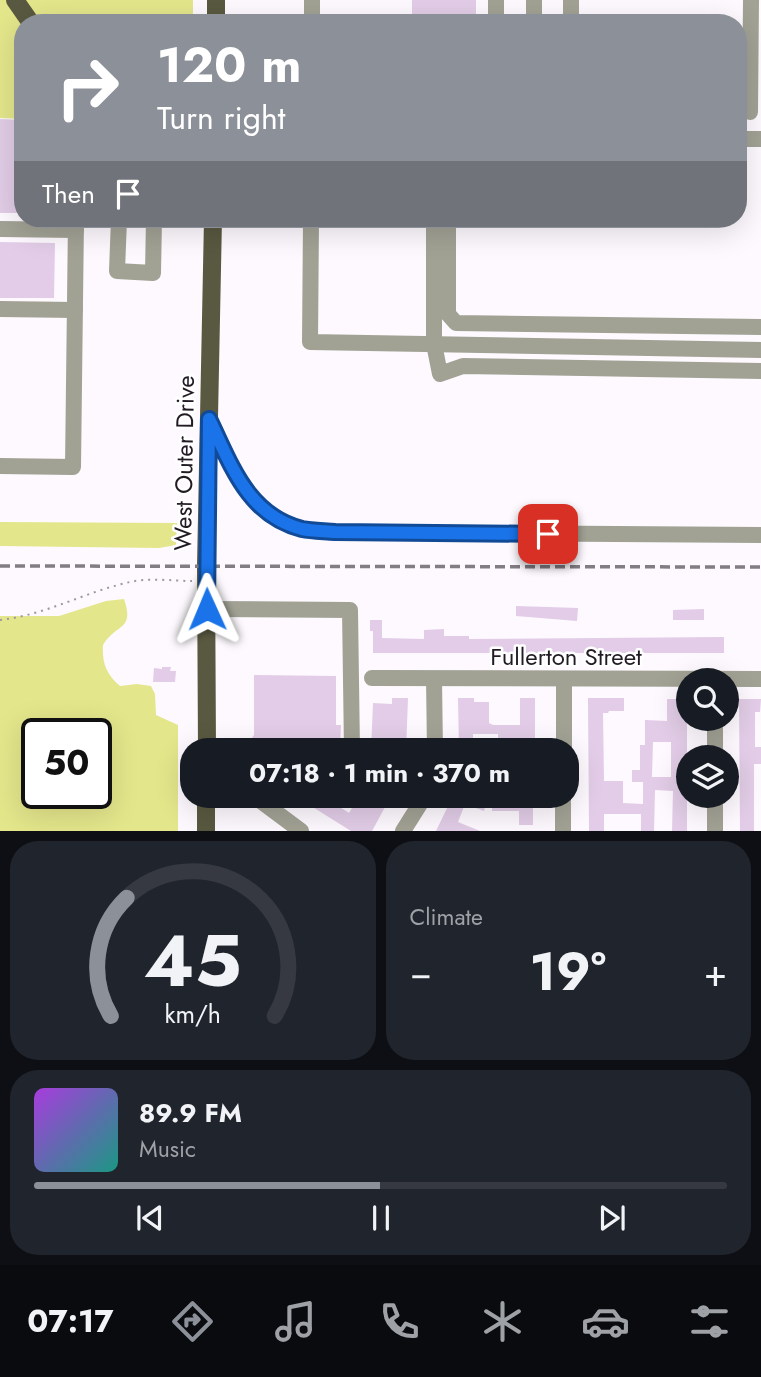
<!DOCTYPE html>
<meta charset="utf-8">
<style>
:root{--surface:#171b24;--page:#20242c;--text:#f1f3f6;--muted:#9ea1a6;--line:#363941;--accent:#8c9099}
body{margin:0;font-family:Jost,sans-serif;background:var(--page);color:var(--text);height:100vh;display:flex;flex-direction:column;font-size:26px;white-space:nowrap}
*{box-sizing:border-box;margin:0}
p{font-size:23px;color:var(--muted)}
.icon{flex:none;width:38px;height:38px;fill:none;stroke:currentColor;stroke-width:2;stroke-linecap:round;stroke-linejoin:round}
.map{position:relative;height:831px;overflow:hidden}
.side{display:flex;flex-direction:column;gap:10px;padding:10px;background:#0d0f14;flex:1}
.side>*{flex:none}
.hud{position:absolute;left:14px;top:14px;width:733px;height:214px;border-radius:28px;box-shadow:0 7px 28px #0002;background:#8c9099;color:#fff;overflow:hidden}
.fabs{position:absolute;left:676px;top:668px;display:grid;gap:14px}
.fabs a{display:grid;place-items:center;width:63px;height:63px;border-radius:50%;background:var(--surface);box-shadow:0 7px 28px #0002;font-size:35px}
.speed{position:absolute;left:21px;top:718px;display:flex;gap:14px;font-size:35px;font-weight:700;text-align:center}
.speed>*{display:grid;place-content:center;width:91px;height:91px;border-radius:50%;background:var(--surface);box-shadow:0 7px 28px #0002;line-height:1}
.speed .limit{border:4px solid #111;border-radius:10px;background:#fff;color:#111}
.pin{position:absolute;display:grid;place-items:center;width:60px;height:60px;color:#fff;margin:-30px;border-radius:14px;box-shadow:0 4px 10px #0006}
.me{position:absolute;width:77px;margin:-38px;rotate:359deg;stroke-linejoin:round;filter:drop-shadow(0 0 5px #0008)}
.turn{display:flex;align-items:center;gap:24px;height:147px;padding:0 28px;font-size:32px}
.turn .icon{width:91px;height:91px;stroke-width:2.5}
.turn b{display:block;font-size:49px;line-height:60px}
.then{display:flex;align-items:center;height:66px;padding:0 28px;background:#0003;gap:14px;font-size:26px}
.big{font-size:52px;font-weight:700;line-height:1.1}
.side .widget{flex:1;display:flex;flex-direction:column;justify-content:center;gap:10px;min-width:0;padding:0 24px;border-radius:28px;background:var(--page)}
.side .dial{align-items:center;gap:0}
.dial svg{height:182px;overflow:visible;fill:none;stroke:var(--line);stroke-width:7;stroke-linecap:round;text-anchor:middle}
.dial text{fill:var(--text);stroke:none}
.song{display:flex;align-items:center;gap:21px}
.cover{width:84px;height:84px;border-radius:10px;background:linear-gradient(135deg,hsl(280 70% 55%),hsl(170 70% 35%))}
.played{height:7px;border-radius:4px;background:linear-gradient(90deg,var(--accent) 50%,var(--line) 50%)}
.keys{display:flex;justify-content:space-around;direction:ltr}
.heat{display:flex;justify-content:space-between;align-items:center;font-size:38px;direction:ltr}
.side .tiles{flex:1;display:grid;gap:10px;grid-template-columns:1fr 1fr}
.widget:last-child{grid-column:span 2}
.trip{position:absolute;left:180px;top:738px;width:399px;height:70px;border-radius:28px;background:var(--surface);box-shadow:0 7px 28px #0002;font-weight:700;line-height:70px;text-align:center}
.tab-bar{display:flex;height:112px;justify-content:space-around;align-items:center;background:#090b0e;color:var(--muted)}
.tab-bar .icon{width:49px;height:49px}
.tab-bar .selected{color:var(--accent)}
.tab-bar b{font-size:32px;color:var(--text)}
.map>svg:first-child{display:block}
.green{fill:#e4e68b;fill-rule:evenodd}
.building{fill:#e2cce7;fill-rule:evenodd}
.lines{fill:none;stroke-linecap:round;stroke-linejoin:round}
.path{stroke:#9d989e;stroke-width:2;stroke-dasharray:2 5;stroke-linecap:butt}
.minor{stroke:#a1a294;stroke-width:16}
.major{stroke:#595941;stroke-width:18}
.rail{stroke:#827c83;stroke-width:3.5;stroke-dasharray:10 5;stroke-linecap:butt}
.route-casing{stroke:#114b97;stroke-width:18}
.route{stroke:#1a73e8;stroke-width:12}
.labels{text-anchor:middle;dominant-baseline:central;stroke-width:5;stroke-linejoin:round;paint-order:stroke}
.street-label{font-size:24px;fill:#221b24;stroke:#fff}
</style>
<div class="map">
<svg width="761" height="831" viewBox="0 0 761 831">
<rect width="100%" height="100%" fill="#fdf9fe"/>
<g class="green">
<path d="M 0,0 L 193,0 L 193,23 L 23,23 L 23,119 L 0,118 Z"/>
<path d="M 0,522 L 177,523 L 176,545 L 159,548 L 0,546 Z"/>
<path d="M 124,599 C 135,631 116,623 103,645 C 102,663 106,674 120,686 L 137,684 L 151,686 L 155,694 L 156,715 L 178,725 L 178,831 L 0,831 L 0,616 L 59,616 L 106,601 ZM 37,733 L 96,733 L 96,793 L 37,793 Z"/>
</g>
<g class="building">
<path d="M 412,0 L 476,0 L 476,16 L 468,16 L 468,23 L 412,23 Z"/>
<path d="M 0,119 L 23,120 L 23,151 L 18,151 L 18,213 L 0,213 Z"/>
<path d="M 0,242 L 55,243 L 54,298 L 0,298 Z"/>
<path d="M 516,606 L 578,608 L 577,621 L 516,616 Z"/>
<path d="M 704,609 L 704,620 L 673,620 L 673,610 Z"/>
<path d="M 370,620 L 382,620 L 382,638 L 424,639 L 424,630 L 444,629 L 444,636 L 469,636 L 469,639 L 724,637 L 724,653 L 373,653 L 373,631 L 370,631 Z"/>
<path d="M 162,667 L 171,667 L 170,671 L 176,671 L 175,682 L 153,682 L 154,668 L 162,669 Z"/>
<path d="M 254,675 L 336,676 L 336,725 L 341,725 L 340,747 L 336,747 L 336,751 L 252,751 L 252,738 L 254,735 Z"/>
<path d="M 392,698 L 408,698 L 406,751 L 371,751 L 373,703 L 392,704 Z"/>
<path d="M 458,698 L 474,698 L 474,702 L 489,702 L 489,723 L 493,725 L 520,725 L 520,698 L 535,698 L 535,748 L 509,748 L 509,751 L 498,751 L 498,734 L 473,734 L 473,751 L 459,751 Z"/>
<path d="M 588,698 L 624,698 L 624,711 L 609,711 L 608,713 L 603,713 L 604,781 L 623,781 L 623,803 L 643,804 L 643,782 L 632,782 L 632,770 L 640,770 L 640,745 L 645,745 L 645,720 L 667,721 L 667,699 L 687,699 L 687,831 L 672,831 L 673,791 L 655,790 L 654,831 L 641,831 L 641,814 L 604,814 L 604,831 L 589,831 ZM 653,742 L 671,742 L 671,777 L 652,777 Z"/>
<path d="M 739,699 L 761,699 L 760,712 L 755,712 L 755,747 L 761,747 L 761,764 L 754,764 L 754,831 L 740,831 Z"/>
<path d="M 295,796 L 323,796 L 349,813 L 359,796 L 391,796 L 372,831 L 351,831 Z"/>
<path d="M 445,796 L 473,796 L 487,801 L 484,811 L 465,804 L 458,822 L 480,831 L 436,831 L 451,800 Z"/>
<path d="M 518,796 L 533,796 L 533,825 L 519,825 L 519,811 L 492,811 L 492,803 L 518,803 Z"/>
</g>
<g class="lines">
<path class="path" d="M 0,620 C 45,615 83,593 126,583 C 147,577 172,581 192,581"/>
<g class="minor">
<path d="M 312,23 L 312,0"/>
<path d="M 496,23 L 496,0"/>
<path d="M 534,23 L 534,0"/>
<path d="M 571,23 L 571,0"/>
<path d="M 750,112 L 751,0"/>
<path d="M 738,139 L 761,139"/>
<path d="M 119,219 L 117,271 L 153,273 L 154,219"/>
<path d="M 311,219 L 310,342 L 761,350"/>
<path d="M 434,219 L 434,344 L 440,374 L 463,366 L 761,371"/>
<path d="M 448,219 L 448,314 L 456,323 L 761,327"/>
<path d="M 0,229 L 76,230"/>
<path d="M 0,309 L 75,310"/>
<path d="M 209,419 C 231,464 248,517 303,529 C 313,531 325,531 335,532 L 761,535"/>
<path d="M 0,466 L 73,467 L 76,219"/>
<path d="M 207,609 L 350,610 L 352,751"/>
<path d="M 372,678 L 761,679"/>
<path d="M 434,679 L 435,751"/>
<path d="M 715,719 L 715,758"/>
<path d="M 564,751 L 564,679"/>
<path d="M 254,796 L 301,831"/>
<path d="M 715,796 L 715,831"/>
<path d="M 403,831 L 425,796"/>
<path d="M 563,831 L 563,796"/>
</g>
<g class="major">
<path d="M 15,0 L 31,23"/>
<path d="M 216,23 L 216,0"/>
<path d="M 207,751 L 206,566 L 213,219"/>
<path d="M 206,831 L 206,796"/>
</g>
<path class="rail" d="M 0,566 L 761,567"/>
</g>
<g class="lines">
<g class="route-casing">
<path id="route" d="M 207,609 L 209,419 C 231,464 247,515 302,529 C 312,531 324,531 335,532 L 548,534"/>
</g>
<use href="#route" class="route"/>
</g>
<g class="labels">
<g class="street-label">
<text transform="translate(184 463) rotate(-89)">West Outer Drive</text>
<text x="566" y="656">Fullerton Street</text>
</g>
</g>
</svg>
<div class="fabs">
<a><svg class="icon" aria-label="search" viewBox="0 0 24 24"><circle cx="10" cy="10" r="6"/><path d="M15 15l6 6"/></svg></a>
<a><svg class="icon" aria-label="layers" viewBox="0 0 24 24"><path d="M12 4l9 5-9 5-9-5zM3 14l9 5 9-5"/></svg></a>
</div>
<div class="speed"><div class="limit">50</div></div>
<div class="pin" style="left:548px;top:534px;background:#d93025"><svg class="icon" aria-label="arrive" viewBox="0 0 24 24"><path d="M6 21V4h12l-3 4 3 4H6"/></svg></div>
<svg class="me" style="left:207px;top:609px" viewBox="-20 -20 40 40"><path d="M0-17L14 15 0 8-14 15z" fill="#1a73e8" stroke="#fff" stroke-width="4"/></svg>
<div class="trip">07:18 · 1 min · 370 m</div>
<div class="hud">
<div class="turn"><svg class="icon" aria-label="right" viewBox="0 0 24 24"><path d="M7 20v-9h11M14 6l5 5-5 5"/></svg><div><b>120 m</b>Turn right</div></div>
<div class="then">Then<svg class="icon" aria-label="arrive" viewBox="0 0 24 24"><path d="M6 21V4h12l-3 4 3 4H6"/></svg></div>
</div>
</div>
<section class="side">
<div class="tiles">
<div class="widget dial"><svg viewBox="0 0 100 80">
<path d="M14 69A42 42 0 1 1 86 69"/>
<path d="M14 69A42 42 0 0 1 21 17" stroke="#8c9099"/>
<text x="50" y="56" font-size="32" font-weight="700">45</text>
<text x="50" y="72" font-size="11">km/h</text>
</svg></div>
<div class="widget"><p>Climate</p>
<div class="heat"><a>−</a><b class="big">19°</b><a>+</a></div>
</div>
<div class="widget">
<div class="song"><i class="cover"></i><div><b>89.9 FM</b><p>Music</p></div></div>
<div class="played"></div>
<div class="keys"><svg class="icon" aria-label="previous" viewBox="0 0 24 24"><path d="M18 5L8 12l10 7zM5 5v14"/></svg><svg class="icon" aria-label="pause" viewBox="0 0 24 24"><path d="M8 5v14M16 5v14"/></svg><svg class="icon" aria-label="next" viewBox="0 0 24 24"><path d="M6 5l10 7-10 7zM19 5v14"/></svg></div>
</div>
</div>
</section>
<nav class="tab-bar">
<b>07:17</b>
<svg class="icon selected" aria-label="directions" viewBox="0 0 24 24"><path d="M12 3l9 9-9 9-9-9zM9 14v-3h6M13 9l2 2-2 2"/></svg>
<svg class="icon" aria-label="music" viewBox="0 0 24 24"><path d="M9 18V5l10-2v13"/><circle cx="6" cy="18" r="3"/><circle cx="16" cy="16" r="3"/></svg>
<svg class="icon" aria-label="phone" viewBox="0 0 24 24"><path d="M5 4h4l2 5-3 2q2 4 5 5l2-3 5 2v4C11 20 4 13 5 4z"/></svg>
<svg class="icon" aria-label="climate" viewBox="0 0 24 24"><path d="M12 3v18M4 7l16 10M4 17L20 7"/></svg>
<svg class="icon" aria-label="car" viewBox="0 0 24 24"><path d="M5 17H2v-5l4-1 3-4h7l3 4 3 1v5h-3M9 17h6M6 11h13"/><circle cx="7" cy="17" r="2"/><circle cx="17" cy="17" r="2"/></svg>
<svg class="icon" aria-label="filters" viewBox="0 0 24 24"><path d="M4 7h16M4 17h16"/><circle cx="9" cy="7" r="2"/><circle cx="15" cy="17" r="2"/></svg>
</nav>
